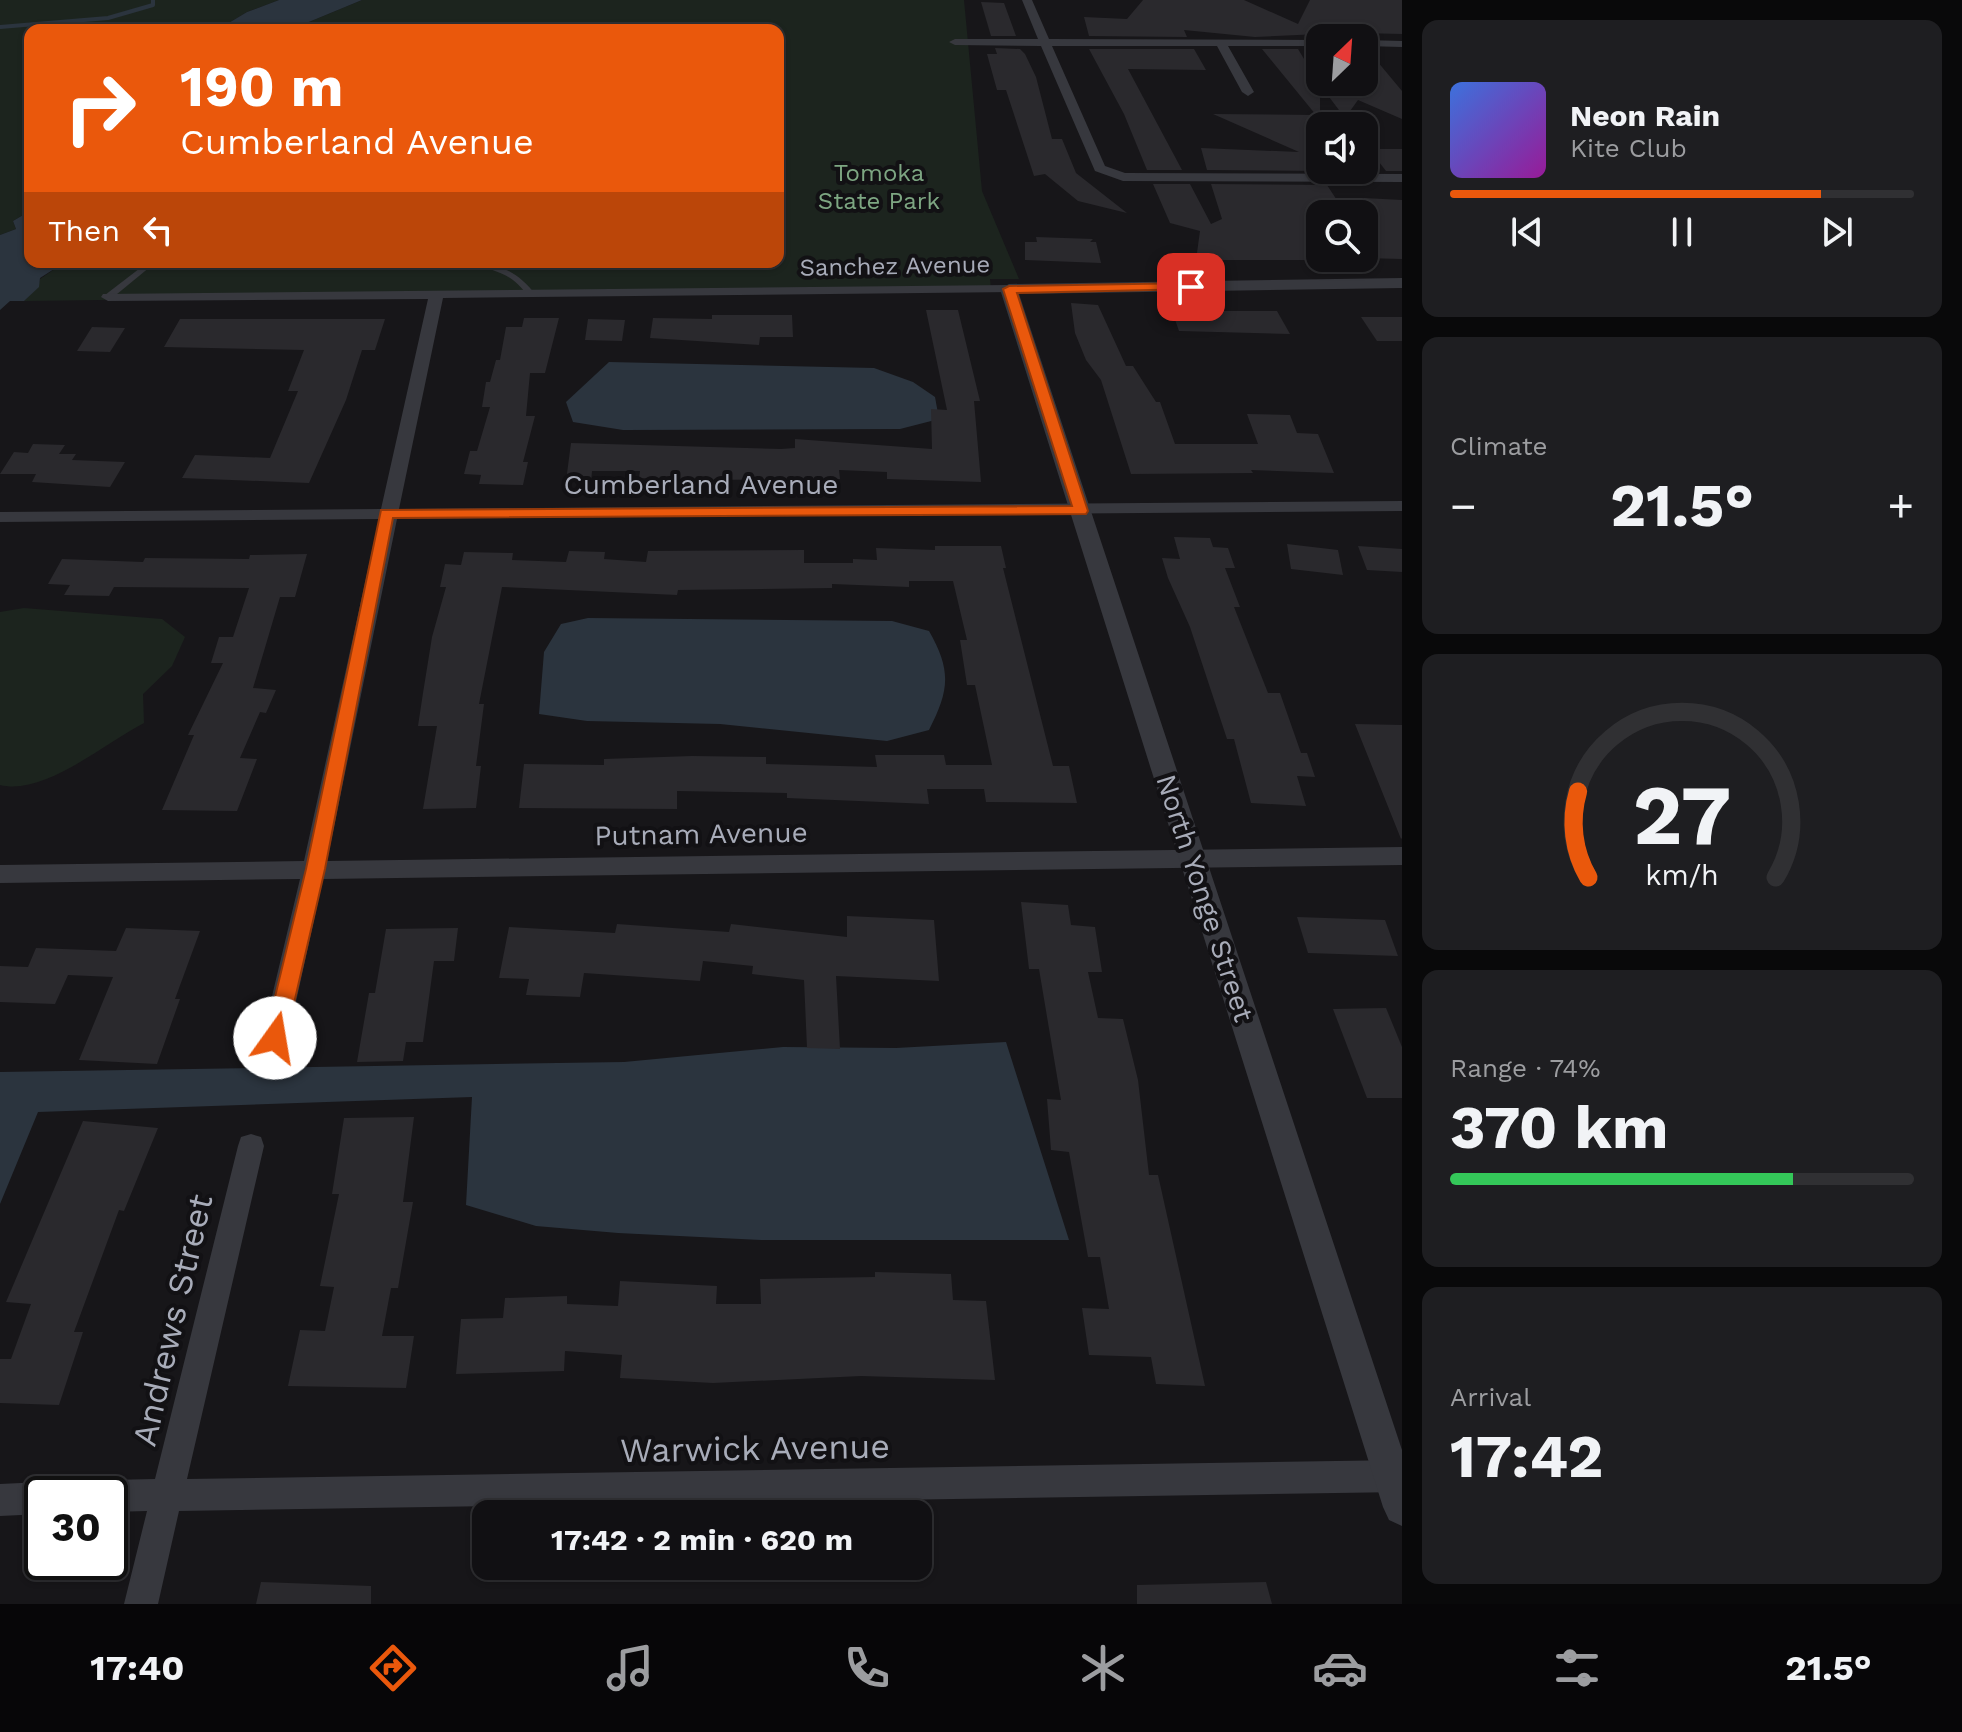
<!DOCTYPE html>
<meta charset="utf-8">
<style>
:root{--surface:#111013;--page:#1e1e21;--text:#f1f3f6;--muted:#9c9da0;--line:#303033;--accent:#ea580c}
body{margin:0;font-family:"Work Sans",sans-serif;background:var(--page);color:var(--text);height:100vh;display:flex;flex-direction:column;font-size:30px;white-space:nowrap}
*{box-sizing:border-box;margin:0}
p{font-size:26px;color:var(--muted)}
.icon{flex:none;width:44px;height:44px;fill:none;stroke:currentColor;stroke-width:2;stroke-linecap:round;stroke-linejoin:round}
.map{position:relative;flex:1;overflow:hidden}
.drawer{display:flex;flex-direction:column;gap:20px;padding:20px;background:#09090a;width:560px}
.drawer>*{flex:none}
.guide{position:absolute;left:24px;top:24px;width:760px;height:244px;border-radius:16px;box-shadow:0 2px 6px #0004,0 0 0 2px var(--line);background:#ea580c;color:#fff;overflow:hidden}
.needle{width:52px;rotate:25deg}
.buttons{position:absolute;left:1306px;top:24px;display:grid;gap:16px}
.buttons a{display:grid;place-items:center;width:72px;height:72px;border-radius:16px;background:var(--surface);box-shadow:0 2px 6px #0004,0 0 0 2px var(--line);font-size:40px}
.speed{position:absolute;left:24px;top:1476px;display:flex;gap:16px;font-size:40px;font-weight:700;text-align:center}
.speed>*{display:grid;place-content:center;width:104px;height:104px;border-radius:50%;background:var(--surface);box-shadow:0 2px 6px #0004,0 0 0 2px var(--line);line-height:1}
.speed .limit{border:4px solid #111;border-radius:12px;background:#fff;color:#111}
.pin{position:absolute;display:grid;place-items:center;width:68px;height:68px;color:#fff;margin:-34px;border-radius:16px;box-shadow:0 4px 12px #0006}
.me{position:absolute;width:88px;margin:-44px;rotate:13deg;stroke-linejoin:round;filter:drop-shadow(0 0 6px #0008)}
.turn{display:flex;align-items:center;gap:28px;height:168px;padding:0 24px;font-size:36px}
.turn .icon{width:104px;height:104px;stroke-width:2.5}
.turn b{display:block;font-size:56px;line-height:68px}
.then{display:flex;align-items:center;height:76px;padding:0 24px;background:#0003;gap:16px;font-size:30px}
.big{font-size:60px;font-weight:700;line-height:1.1}
.drawer .card{flex:1;display:flex;flex-direction:column;justify-content:center;gap:12px;min-width:0;padding:0 28px;border-radius:16px;background:var(--page)}
.drawer .dial{align-items:center;gap:0}
.dial svg{height:208px;overflow:visible;fill:none;stroke:var(--line);stroke-width:7;stroke-linecap:round;text-anchor:middle}
.dial text{fill:var(--text);stroke:none}
.song{display:flex;align-items:center;gap:24px}
.cover{width:96px;height:96px;border-radius:12px;background:linear-gradient(135deg,hsl(220 70% 55%),hsl(300 70% 35%))}
.played{height:8px;border-radius:4px;background:linear-gradient(90deg,var(--accent) 80%,var(--line) 80%)}
.keys{display:flex;justify-content:space-around;direction:ltr}
.heat{display:flex;justify-content:space-between;align-items:center;font-size:44px;direction:ltr}
.charge{height:12px;border-radius:6px;background:linear-gradient(90deg,#34c759 74%,var(--line) 0)}
.trip{position:absolute;left:472px;top:1500px;width:460px;height:80px;border-radius:16px;background:var(--surface);box-shadow:0 2px 6px #0004,0 0 0 2px var(--line);font-weight:700;line-height:80px;text-align:center}
.tab-bar{display:flex;height:128px;justify-content:space-around;align-items:center;background:#070608;color:var(--muted)}
.tab-bar .icon{width:56px;height:56px}
.tab-bar .selected{color:var(--accent)}
.tab-bar b{font-size:36px;color:var(--text)}
main{display:flex;flex:1;min-height:0}
.map>svg:first-child{display:block}
.green{fill:#1c241e}
.water{fill:#2b343e}
.lines{fill:none;stroke-linecap:round;stroke-linejoin:round}
.stream{stroke:#2b343e;stroke-width:4}
.building{fill:#2a292d}
.service{fill:#37383e;fill-rule:evenodd}
.minor{fill:#37383e;fill-rule:evenodd}
.tertiary{fill:#37383e;fill-rule:evenodd}
.route{fill:#ea580c;stroke:#983908;stroke-width:2}
.labels{text-anchor:middle;dominant-baseline:central;stroke-width:8;stroke-linejoin:round;paint-order:stroke}
.far-park-label{font-size:24px;fill:#7da682;stroke:#121114}
.far-street-label{font-size:24px;fill:#a8acb9;stroke:#121114}
.street-label{font-size:28px;fill:#a8acb9;stroke:#121114}
.near-street-label{font-size:34px;fill:#a8acb9;stroke:#121114}
</style>
<main>
<div class="map">
<svg width="1402" height="1604" viewBox="0 0 1402 1604">
<rect width="100%" height="100%" fill="#171619"/>
<g class="green">
<path d="M 0,0 L 279,0 L 247,12 L 217,30 L 30,30 L 30,211 L 13,221 L 16,229 L 0,235 Z"/>
<path d="M 362,0 L 964,0 L 982,191 L 1019,279 L 990,279 L 991,289 L 24,301 L 38,287 L 40,279 L 65,262 L 778,262 L 778,30 L 299,30 L 304,24 Z"/>
<path d="M 24,608 L 162,619 L 185,637 L 172,666 L 143,694 L 144,723 C 105,743 44,796 0,785 L 0,612 Z"/>
</g>
<g class="water">
<path d="M 279,0 L 362,0 L 304,24 L 299,30 L 217,30 L 247,12 Z"/>
<path d="M 30,211 L 30,262 L 65,262 L 40,278 L 39,287 L 24,301 L 10,301 L 0,310 L 0,235 L 16,229 L 13,221 Z"/>
<path d="M 609,362 L 874,368 L 913,382 L 935,397 L 939,419 L 900,429 L 623,430 L 573,422 L 566,402 Z"/>
<path d="M 588,618 L 892,621 L 929,631 C 952,671 949,691 929,730 L 887,741 L 720,724 L 587,721 L 539,714 L 544,652 L 561,624 Z"/>
<path d="M 1006,1042 L 1069,1240 L 761,1240 L 618,1233 L 536,1226 L 466,1205 L 472,1097 L 38,1112 L 0,1204 L 0,1072 L 624,1062 L 783,1047 L 896,1048 Z"/>
</g>
<g class="lines">
<path class="stream" d="M 0,27 L 108,18 L 153,5 L 153,0"/>
</g>
<g class="building">
<path d="M 1143,0 L 1244,0 L 1298,24 L 1310,0 L 1402,0 L 1402,34 L 1316,32 L 1320,34 L 1255,37 L 1184,30 L 1187,37 L 1089,36 L 1084,17 L 1127,19 Z"/>
<path d="M 981,2 L 1004,3 L 1016,36 L 991,36 Z"/>
<path d="M 995,48 L 1020,49 L 1025,54 L 1036,77 L 1052,139 L 1062,139 L 1076,173 L 1127,213 L 1078,201 L 1045,174 L 1034,176 L 1006,90 L 997,90 L 987,54 L 997,54 Z"/>
<path d="M 1089,49 L 1194,49 L 1206,70 L 1128,69 L 1182,170 L 1147,170 L 1124,114 Z"/>
<path d="M 1262,49 L 1298,49 L 1318,82 L 1364,82 L 1364,49 L 1367,49 L 1402,91 L 1402,119 L 1358,100 L 1345,118 L 1320,85 L 1320,171 L 1207,170 L 1201,148 L 1299,152 L 1213,114 L 1316,115 Z"/>
<path d="M 1369,149 L 1402,149 L 1402,171 L 1386,171 Z"/>
<path d="M 1153,184 L 1190,184 L 1211,224 L 1222,219 L 1211,184 L 1327,185 L 1346,214 L 1320,213 L 1320,260 L 1196,260 L 1200,231 L 1170,223 Z"/>
<path d="M 1364,198 L 1402,200 L 1402,259 L 1364,258 Z"/>
<path d="M 1036,237 L 1093,239 L 1090,242 L 1096,242 L 1101,263 L 1025,260 L 1025,242 L 1037,242 Z"/>
<path d="M 1071,303 L 1098,305 L 1126,366 L 1133,366 L 1156,402 L 1160,402 L 1175,444 L 1258,444 L 1247,414 L 1290,415 L 1297,433 L 1318,434 L 1334,473 L 1251,470 L 1253,473 L 1131,474 L 1101,380 L 1086,360 L 1075,333 Z"/>
<path d="M 926,310 L 958,310 L 980,401 L 974,401 L 981,482 L 887,479 L 887,472 L 839,470 L 840,479 L 694,480 L 639,478 L 640,471 L 592,471 L 591,482 L 566,481 L 571,443 L 781,449 L 795,448 L 795,439 L 932,449 L 931,409 L 947,410 Z"/>
<path d="M 1172,311 L 1277,311 L 1290,334 L 1179,331 Z"/>
<path d="M 712,315 L 792,315 L 793,337 L 760,337 L 759,345 L 650,338 L 653,318 L 712,319 Z"/>
<path d="M 1361,317 L 1402,317 L 1402,341 L 1377,341 Z"/>
<path d="M 524,318 L 559,318 L 545,373 L 530,373 L 526,416 L 535,416 L 523,462 L 528,462 L 523,485 L 479,484 L 481,475 L 464,474 L 470,451 L 477,451 L 490,407 L 482,407 L 486,382 L 490,382 L 496,360 L 500,360 L 506,327 L 522,327 Z"/>
<path d="M 180,319 L 385,319 L 375,350 L 362,350 L 346,400 L 309,483 L 182,478 L 195,455 L 270,458 L 298,391 L 288,391 L 304,350 L 164,347 Z"/>
<path d="M 588,319 L 625,320 L 622,341 L 585,340 Z"/>
<path d="M 92,327 L 125,328 L 110,352 L 77,351 Z"/>
<path d="M 33,444 L 65,445 L 59,454 L 76,454 L 72,460 L 125,462 L 110,487 L 32,482 L 36,474 L 0,474 L 14,452 L 28,453 Z"/>
<path d="M 1174,537 L 1210,538 L 1213,547 L 1228,548 L 1235,568 L 1225,568 L 1240,607 L 1234,607 L 1268,693 L 1280,693 L 1301,753 L 1307,753 L 1315,777 L 1297,776 L 1306,806 L 1251,803 L 1234,739 L 1227,739 L 1190,627 L 1168,578 L 1162,558 L 1180,559 Z"/>
<path d="M 1287,544 L 1338,550 L 1343,575 L 1291,569 Z"/>
<path d="M 935,546 L 1001,546 L 1006,568 L 1003,568 L 1053,766 L 1069,766 L 1077,803 L 986,802 L 984,789 L 927,789 L 929,804 L 787,798 L 787,793 L 677,791 L 677,809 L 519,808 L 524,764 L 604,765 L 604,759 L 692,756 L 766,757 L 766,764 L 877,767 L 875,755 L 944,755 L 946,765 L 992,765 L 975,685 L 967,685 L 960,640 L 967,640 L 953,581 L 909,581 L 909,587 L 832,584 L 832,588 L 678,590 L 677,595 L 502,587 L 479,704 L 484,704 L 476,766 L 481,766 L 476,808 L 423,809 L 437,726 L 418,726 L 423,693 L 432,637 L 446,587 L 440,587 L 445,564 L 461,565 L 464,552 L 513,553 L 512,560 L 566,562 L 569,551 L 605,552 L 604,559 L 646,562 L 648,551 L 804,550 L 804,563 L 853,563 L 853,559 L 877,560 L 876,548 L 935,550 Z"/>
<path d="M 1358,546 L 1402,549 L 1402,572 L 1367,570 Z"/>
<path d="M 307,554 L 295,597 L 280,597 L 253,688 L 276,690 L 266,713 L 260,712 L 240,758 L 257,759 L 237,811 L 162,810 L 194,735 L 188,735 L 223,663 L 211,663 L 219,637 L 233,637 L 249,588 L 114,587 L 109,596 L 64,595 L 70,585 L 48,584 L 62,559 L 143,562 L 145,558 L 249,559 L 250,555 Z"/>
<path d="M 1355,724 L 1402,725 L 1402,838 L 1401,839 Z"/>
<path d="M 1021,902 L 1068,905 L 1071,925 L 1095,927 L 1102,972 L 1088,972 L 1098,1018 L 1123,1019 L 1138,1080 L 1149,1175 L 1158,1175 L 1205,1386 L 1156,1384 L 1151,1357 L 1089,1355 L 1082,1308 L 1109,1309 L 1100,1257 L 1088,1257 L 1069,1152 L 1051,1150 L 1047,1099 L 1061,1100 L 1039,969 L 1029,969 Z"/>
<path d="M 847,916 L 934,920 L 939,981 L 836,976 L 840,1049 L 807,1048 L 804,980 L 752,974 L 753,966 L 703,961 L 700,981 L 584,973 L 580,997 L 526,995 L 529,979 L 499,978 L 509,927 L 615,933 L 617,924 L 729,932 L 731,924 L 847,937 Z"/>
<path d="M 1297,917 L 1385,920 L 1398,956 L 1308,953 Z"/>
<path d="M 126,928 L 200,931 L 175,999 L 180,999 L 157,1064 L 79,1060 L 113,977 L 68,975 L 55,1004 L 0,1002 L 0,966 L 28,967 L 36,948 L 116,951 Z"/>
<path d="M 458,928 L 454,961 L 434,961 L 423,1042 L 406,1042 L 403,1061 L 357,1062 L 369,993 L 375,993 L 386,929 Z"/>
<path d="M 1386,1008 L 1402,1047 L 1402,1098 L 1367,1098 L 1333,1009 Z"/>
<path d="M 414,1117 L 403,1202 L 413,1202 L 398,1288 L 391,1288 L 382,1336 L 414,1336 L 406,1388 L 288,1386 L 300,1330 L 325,1331 L 334,1287 L 320,1286 L 339,1194 L 332,1194 L 344,1118 Z"/>
<path d="M 83,1121 L 158,1128 L 124,1211 L 119,1210 L 74,1332 L 83,1332 L 59,1405 L 0,1403 L 0,1359 L 11,1359 L 31,1304 L 6,1302 Z"/>
<path d="M 875,1272 L 951,1274 L 953,1300 L 986,1301 L 995,1380 L 861,1376 L 713,1383 L 620,1378 L 622,1355 L 565,1351 L 564,1371 L 456,1374 L 461,1319 L 503,1318 L 505,1298 L 567,1296 L 567,1304 L 618,1306 L 620,1281 L 717,1286 L 716,1304 L 761,1304 L 760,1279 L 875,1277 Z"/>
<path d="M 261,1582 L 371,1586 L 371,1604 L 256,1604 Z"/>
<path d="M 1266,1582 L 1272,1604 L 1137,1604 L 1137,1585 Z"/>
</g>
<g class="lines">
<g class="service">
<path d="M 148,262 L 156,262 L 111,299 L 105,299 L 105,295 Z"/>
<path d="M 471,262 C 498,262 519,273 535,294 L 528,296 C 510,271 496,273 471,262 Z"/>
</g>
<g class="minor">
<path d="M 1022,0 L 1032,0 L 1049,39 L 1320,40 L 1320,46 L 1228,46 L 1254,92 L 1248,96 L 1242,92 L 1217,46 L 1052,46 L 1105,166 L 1125,173 L 1402,174 L 1402,182 L 1123,181 L 1095,171 L 1041,46 L 955,45 L 949,42 L 955,39 L 1038,39 Z"/>
<path d="M 1364,40 L 1402,41 L 1402,47 L 1364,46 Z"/>
<path d="M 1009,285 L 1014,286 L 1014,292 L 443,298 L 399,509 L 1402,501 L 1402,511 L 397,519 L 327,861 L 1402,847 L 1402,865 L 323,879 L 288,1038 L 284,1046 L 275,1049 L 266,1046 L 262,1038 L 300,879 L 0,883 L 0,865 L 304,861 L 379,519 L 0,522 L 0,512 L 381,509 L 428,299 L 108,301 L 101,297 L 103,294 Z"/>
<path d="M 251,1134 L 261,1137 L 264,1146 L 187,1479 L 1402,1460 L 1402,1492 L 179,1511 L 158,1604 L 124,1604 L 147,1511 L 110,1512 L 110,1494 L 95,1494 L 99,1485 L 110,1480 L 155,1479 L 238,1146 L 241,1137 Z"/>
<path d="M 42,1482 L 53,1487 L 56,1494 L 42,1494 L 42,1514 L 0,1516 L 0,1484 Z"/>
</g>
<path class="tertiary" d="M 1402,278 L 1402,288 L 1019,294 L 1402,1450 L 1402,1526 L 1389,1520 L 1383,1507 L 1000,289 L 1009,284 Z"/>
</g>
<path class="route" d="M 1191,283 L 1195,284 L 1195,289 L 1017,293 L 1088,511 L 1086,514 L 393,518 L 325,869 L 286,1038 L 283,1044 L 268,1044 L 265,1038 L 306,869 L 381,510 L 1072,506 L 1003,289 L 1009,286 Z"/>
<g class="labels">
<g class="far-park-label">
<text x="879" y="173">Tomoka<tspan x="879" dy="28">State Park</tspan></text>
</g>
<g class="far-street-label">
<text transform="translate(895 266) rotate(-1)">Sanchez Avenue</text>
</g>
<g class="street-label">
<text x="701" y="484">Cumberland Avenue</text>
<text transform="translate(701 834) rotate(-1)">Putnam Avenue</text>
<text transform="translate(1205 898) rotate(72)">North Yonge Street</text>
</g>
<g class="near-street-label">
<text transform="translate(172 1320) rotate(-77)">Andrews Street</text>
<text transform="translate(755 1448) rotate(-1)">Warwick Avenue</text>
</g>
</g>
</svg>
<div class="buttons">
<a><svg class="needle" viewBox="-14 -14 28 28"><path d="M0-13l5 13h-10z" fill="#e53935"/><path d="M0 13l5-13h-10z" fill="#9c9da0"/></svg></a>
<a><svg class="icon" aria-label="sound" viewBox="0 0 24 24"><path d="M4 9h4l5-4v14l-5-4H4zM17 9q2 3 0 6"/></svg></a>
<a><svg class="icon" aria-label="search" viewBox="0 0 24 24"><circle cx="10" cy="10" r="6"/><path d="M15 15l6 6"/></svg></a>
</div>
<div class="speed"><div class="limit">30</div></div>
<div class="pin" style="left:1191px;top:287px;background:#d93025"><svg class="icon" aria-label="arrive" viewBox="0 0 24 24"><path d="M6 21V4h12l-3 4 3 4H6"/></svg></div>
<svg class="me" style="left:275px;top:1038px" viewBox="-20 -20 40 40"><circle r="19" fill="#fff"/><path d="M0-13L10 11 0 6-10 11z" fill="#ea580c"/></svg>
<div class="trip">17:42 · 2 min · 620 m</div>
<div class="guide">
<div class="turn"><svg class="icon" aria-label="right" viewBox="0 0 24 24"><path d="M7 20v-9h11M14 6l5 5-5 5"/></svg><div><b>190 m</b>Cumberland Avenue</div></div>
<div class="then">Then<svg class="icon" aria-label="left" viewBox="0 0 24 24"><path d="M17 20v-9H6M10 6l-5 5 5 5"/></svg></div>
</div>
</div>
<section class="drawer">
<div class="card">
<div class="song"><i class="cover"></i><div><b>Neon Rain</b><p>Kite Club</p></div></div>
<div class="played"></div>
<div class="keys"><svg class="icon" aria-label="previous" viewBox="0 0 24 24"><path d="M18 5L8 12l10 7zM5 5v14"/></svg><svg class="icon" aria-label="pause" viewBox="0 0 24 24"><path d="M8 5v14M16 5v14"/></svg><svg class="icon" aria-label="next" viewBox="0 0 24 24"><path d="M6 5l10 7-10 7zM19 5v14"/></svg></div>
</div>
<div class="card"><p>Climate</p>
<div class="heat"><a>−</a><b class="big">21.5°</b><a>+</a></div>
</div>
<div class="card dial"><svg viewBox="0 0 100 80">
<path d="M14 69A42 42 0 1 1 86 69"/>
<path d="M14 69A42 42 0 0 1 10 36" stroke="#ea580c"/>
<text x="50" y="56" font-size="32" font-weight="700">27</text>
<text x="50" y="72" font-size="11">km/h</text>
</svg></div>
<div class="card"><p>Range · 74%</p><b class="big">370 km</b><div class="charge"></div></div>
<div class="card"><p>Arrival</p><b class="big">17:42</b></div>
</section>
</main>
<nav class="tab-bar">
<b>17:40</b>
<svg class="icon selected" aria-label="directions" viewBox="0 0 24 24"><path d="M12 3l9 9-9 9-9-9zM9 14v-3h6M13 9l2 2-2 2"/></svg>
<svg class="icon" aria-label="music" viewBox="0 0 24 24"><path d="M9 18V5l10-2v13"/><circle cx="6" cy="18" r="3"/><circle cx="16" cy="16" r="3"/></svg>
<svg class="icon" aria-label="phone" viewBox="0 0 24 24"><path d="M5 4h4l2 5-3 2q2 4 5 5l2-3 5 2v4C11 20 4 13 5 4z"/></svg>
<svg class="icon" aria-label="climate" viewBox="0 0 24 24"><path d="M12 3v18M4 7l16 10M4 17L20 7"/></svg>
<svg class="icon" aria-label="car" viewBox="0 0 24 24"><path d="M5 17H2v-5l4-1 3-4h7l3 4 3 1v5h-3M9 17h6M6 11h13"/><circle cx="7" cy="17" r="2"/><circle cx="17" cy="17" r="2"/></svg>
<svg class="icon" aria-label="filters" viewBox="0 0 24 24"><path d="M4 7h16M4 17h16"/><circle cx="9" cy="7" r="2"/><circle cx="15" cy="17" r="2"/></svg>
<b>21.5°</b>
</nav>
